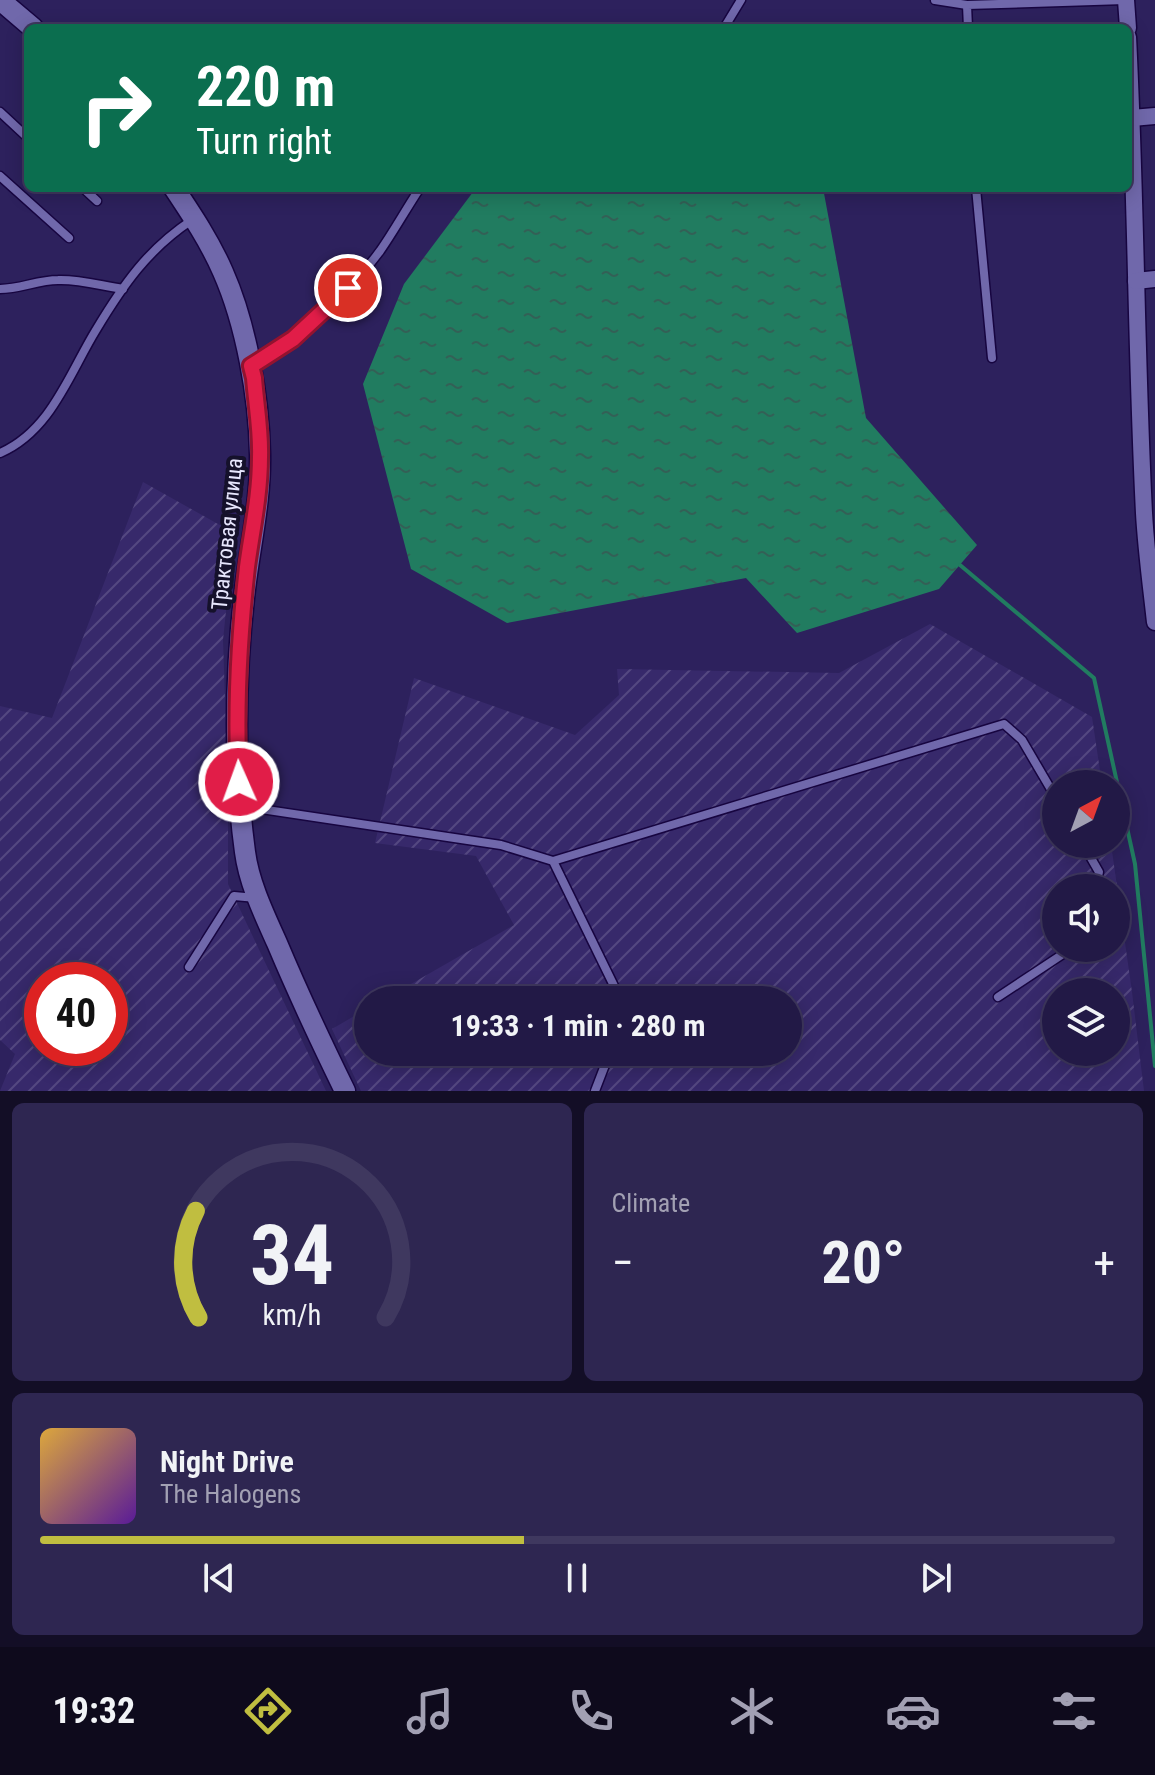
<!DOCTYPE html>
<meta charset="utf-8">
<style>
:root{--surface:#221946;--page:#2e2651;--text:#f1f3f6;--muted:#a2a0b3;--line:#3f385f;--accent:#c0be40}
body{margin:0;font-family:"Roboto Condensed",sans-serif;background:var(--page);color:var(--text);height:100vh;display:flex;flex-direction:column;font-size:30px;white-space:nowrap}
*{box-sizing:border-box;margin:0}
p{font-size:26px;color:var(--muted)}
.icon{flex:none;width:44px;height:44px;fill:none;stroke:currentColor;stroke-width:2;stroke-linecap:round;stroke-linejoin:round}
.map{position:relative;height:1091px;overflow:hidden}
.sheet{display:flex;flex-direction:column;gap:12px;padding:12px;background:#130e26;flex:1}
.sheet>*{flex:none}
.top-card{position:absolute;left:24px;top:24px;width:1108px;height:168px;border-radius:12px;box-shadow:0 4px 20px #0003,0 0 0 2px var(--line);background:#0b6e4f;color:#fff;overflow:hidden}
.needle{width:52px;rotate:41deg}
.buttons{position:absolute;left:1042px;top:770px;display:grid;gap:16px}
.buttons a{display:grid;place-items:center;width:88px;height:88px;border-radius:50%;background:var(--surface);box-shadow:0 4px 20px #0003,0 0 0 2px var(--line);font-size:40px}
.speed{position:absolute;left:24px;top:962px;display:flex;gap:16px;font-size:40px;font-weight:700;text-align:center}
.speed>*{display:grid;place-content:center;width:104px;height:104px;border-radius:50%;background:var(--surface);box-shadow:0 4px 20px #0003,0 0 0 2px var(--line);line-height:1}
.speed .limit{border:12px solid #d22;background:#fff;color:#111}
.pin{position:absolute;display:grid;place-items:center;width:68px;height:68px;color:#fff;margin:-34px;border:4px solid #fff;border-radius:50%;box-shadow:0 2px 8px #0007}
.me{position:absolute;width:88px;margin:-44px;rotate:358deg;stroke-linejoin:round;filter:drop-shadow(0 0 6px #0008)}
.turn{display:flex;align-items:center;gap:28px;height:168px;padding:0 40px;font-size:36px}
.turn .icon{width:104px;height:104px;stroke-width:2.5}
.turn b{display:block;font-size:56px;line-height:68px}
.big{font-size:60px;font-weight:700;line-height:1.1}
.sheet .widget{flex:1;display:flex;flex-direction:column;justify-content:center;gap:12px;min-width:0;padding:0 28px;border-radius:12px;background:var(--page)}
.sheet .dial{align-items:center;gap:0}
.dial svg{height:208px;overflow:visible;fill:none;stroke:var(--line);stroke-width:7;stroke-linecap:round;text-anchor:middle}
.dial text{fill:var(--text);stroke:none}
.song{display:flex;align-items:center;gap:24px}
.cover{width:96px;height:96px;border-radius:12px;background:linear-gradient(135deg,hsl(40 70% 55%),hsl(270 70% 35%))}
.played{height:8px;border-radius:4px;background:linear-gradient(90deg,var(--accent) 45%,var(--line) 45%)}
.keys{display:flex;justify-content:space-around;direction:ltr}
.heat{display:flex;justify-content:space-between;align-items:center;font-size:44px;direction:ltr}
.sheet .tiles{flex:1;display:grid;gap:12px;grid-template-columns:1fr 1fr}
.widget:last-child{grid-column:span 2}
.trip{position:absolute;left:354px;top:986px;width:448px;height:80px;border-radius:40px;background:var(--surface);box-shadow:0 4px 20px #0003,0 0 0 2px var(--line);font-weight:700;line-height:80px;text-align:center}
.dock{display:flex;height:128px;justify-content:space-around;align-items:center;background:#0e0a1c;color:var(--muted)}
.dock .icon{width:56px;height:56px}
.dock .selected{color:var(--accent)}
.dock b{font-size:36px;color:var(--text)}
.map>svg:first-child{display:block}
.industrial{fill:url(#industrial-furrows);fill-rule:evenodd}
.water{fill:url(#water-ripples)}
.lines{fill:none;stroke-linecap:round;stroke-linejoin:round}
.stream{stroke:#217c60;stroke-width:4}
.service-casing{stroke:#170540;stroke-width:11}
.minor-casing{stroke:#170540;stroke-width:19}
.tertiary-casing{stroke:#170540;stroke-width:23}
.service{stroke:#7068ab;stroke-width:8}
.minor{stroke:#7068ab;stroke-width:16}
.tertiary{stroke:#7068ab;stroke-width:20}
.route-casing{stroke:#92132f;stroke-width:20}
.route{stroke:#e11d48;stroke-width:14}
.labels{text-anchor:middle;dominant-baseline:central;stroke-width:8;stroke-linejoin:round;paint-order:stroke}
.street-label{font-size:22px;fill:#e7e6fd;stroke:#15112b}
</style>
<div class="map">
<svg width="1155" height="1091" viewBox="0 0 1155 1091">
<defs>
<pattern id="industrial-furrows" width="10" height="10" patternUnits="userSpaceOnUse" patternTransform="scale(2)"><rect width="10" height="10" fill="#37296b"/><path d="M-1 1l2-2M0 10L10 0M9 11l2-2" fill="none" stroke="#544881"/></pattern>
<pattern id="water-ripples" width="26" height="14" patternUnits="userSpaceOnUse" patternTransform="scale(2)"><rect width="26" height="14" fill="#217c60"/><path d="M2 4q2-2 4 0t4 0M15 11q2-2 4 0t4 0" fill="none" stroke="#336056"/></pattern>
</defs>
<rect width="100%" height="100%" fill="#2d215d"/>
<g class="industrial">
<path d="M 143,482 L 234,533 L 223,640 L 228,789 L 228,884 L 326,1091 L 0,1091 L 15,1054 L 0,1040 L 0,706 L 52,718 ZM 42,980 L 110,980 L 110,1048 L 42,1048 Z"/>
<path d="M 930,624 L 1092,717 L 1102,784 L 1056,784 L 1056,844 L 1111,844 L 1132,992 L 1144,1091 L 361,1091 L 332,1029 L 368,1008 L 368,1052 L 788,1052 L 788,1000 L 383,1000 L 514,925 L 476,856 L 375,843 L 414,678 L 575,735 L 619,695 L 617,669 L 839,673 ZM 1056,888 L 1116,888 L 1116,948 L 1056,948 ZM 1056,992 L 1116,992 L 1116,1052 L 1056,1052 Z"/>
</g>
<path class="water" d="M 476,188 L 823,188 L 866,418 L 977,545 L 939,589 L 797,633 L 746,578 L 507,623 L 411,569 L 363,384 L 404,284 Z"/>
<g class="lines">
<path class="stream" d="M 960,565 L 1094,678 L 1135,864 L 1155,1066"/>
<g class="service-casing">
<g id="service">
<path d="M 935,0 L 967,5"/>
<path d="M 724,28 L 741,0"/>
<path d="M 968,28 L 967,5 L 1125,0"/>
<path d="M 0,112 L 28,138"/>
<path d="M 0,176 L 69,238"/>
<path d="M 83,188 L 97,201"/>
<path d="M 976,188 L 992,358"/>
<path d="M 0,289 C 20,289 38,280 58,280 C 79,279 102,286 123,289"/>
<path d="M 251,365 C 301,337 346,297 380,251 C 394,231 406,209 420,188"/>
<path d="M 0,453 C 51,431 69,374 96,330 C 123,285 148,249 192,220"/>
<path d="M 241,806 L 501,845 L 553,861 L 616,990 L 617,1000"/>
<path d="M 1083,844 L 1099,872 L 1095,888"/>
<path d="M 553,861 L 1004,724 L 1022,740 L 1056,798"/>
<path d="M 189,967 L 234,896 L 257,898"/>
<path d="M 998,997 L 1072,948"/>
<path d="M 595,1091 L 610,1052"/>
</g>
</g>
<g class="minor-casing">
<g id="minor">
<path d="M 1126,0 L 1128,28"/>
<path d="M 1128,37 C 1136,195 1136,354 1144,513 C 1146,549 1151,586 1155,622"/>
<path d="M 1132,118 L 1155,116"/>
<path d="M 1136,281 L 1155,279"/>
</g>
</g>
<g class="tertiary-casing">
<g id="tertiary">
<path d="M 0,0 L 33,28"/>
<path d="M 174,188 C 192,215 210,242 223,272 C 246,324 259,397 260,454 C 261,503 249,550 244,598 C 235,678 234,772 245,852 C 249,883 264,914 277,943 C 298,993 321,1042 345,1091"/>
</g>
</g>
<use href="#service" class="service"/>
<use href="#minor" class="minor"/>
<use href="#tertiary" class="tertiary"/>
</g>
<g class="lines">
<g class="route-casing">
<path id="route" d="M 239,782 C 235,711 239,638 247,567 C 252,530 260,495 260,457 C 261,431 256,404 254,378 L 251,366 L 293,339 L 348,288"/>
</g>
<use href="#route" class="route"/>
</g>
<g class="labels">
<g class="street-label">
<text transform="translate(227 534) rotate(-84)">Трактовая улица</text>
</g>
</g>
</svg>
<div class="buttons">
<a><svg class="needle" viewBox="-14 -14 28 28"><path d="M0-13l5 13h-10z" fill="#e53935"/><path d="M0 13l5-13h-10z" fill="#a2a0b3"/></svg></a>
<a><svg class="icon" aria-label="sound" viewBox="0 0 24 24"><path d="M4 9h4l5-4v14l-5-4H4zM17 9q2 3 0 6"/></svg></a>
<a><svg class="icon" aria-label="layers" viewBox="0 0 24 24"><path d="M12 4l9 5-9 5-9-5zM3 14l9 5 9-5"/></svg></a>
</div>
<div class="speed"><div class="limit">40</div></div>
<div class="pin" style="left:348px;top:288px;background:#d93025"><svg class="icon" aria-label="arrive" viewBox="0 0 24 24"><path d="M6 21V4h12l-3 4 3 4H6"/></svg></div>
<svg class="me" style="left:239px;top:782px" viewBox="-20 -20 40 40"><circle r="17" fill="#e11d48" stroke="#fff" stroke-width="3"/><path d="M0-11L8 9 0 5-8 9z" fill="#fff"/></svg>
<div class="trip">19:33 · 1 min · 280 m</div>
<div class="top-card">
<div class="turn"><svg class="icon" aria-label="right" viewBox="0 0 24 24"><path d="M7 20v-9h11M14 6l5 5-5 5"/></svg><div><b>220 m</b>Turn right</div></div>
</div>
</div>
<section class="sheet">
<div class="tiles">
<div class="widget dial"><svg viewBox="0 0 100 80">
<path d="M14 69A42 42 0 1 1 86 69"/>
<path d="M14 69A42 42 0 0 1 13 28" stroke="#c0be40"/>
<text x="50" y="56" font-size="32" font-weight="700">34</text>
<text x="50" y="72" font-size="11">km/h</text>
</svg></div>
<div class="widget"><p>Climate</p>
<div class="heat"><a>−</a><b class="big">20°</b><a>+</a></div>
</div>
<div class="widget">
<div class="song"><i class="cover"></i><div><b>Night Drive</b><p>The Halogens</p></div></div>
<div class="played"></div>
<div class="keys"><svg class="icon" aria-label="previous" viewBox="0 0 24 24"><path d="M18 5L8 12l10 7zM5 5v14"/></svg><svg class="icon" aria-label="pause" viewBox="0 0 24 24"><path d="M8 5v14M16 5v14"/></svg><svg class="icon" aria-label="next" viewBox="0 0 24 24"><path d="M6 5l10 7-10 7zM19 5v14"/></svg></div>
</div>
</div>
</section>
<nav class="dock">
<b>19:32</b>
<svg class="icon selected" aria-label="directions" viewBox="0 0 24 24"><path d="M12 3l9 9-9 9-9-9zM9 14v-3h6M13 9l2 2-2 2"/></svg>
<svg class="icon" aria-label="music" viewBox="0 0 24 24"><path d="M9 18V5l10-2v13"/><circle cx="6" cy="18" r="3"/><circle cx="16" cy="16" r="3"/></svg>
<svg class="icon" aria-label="phone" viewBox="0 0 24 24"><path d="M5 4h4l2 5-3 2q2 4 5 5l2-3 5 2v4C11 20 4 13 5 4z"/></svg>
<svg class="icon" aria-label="climate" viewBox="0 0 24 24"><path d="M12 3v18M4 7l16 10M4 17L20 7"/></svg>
<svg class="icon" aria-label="car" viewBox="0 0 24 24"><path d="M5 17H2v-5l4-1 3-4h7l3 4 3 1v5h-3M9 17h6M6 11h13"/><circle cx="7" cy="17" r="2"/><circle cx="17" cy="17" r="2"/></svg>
<svg class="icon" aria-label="filters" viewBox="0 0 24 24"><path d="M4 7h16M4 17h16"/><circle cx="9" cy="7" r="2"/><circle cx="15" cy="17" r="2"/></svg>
</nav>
